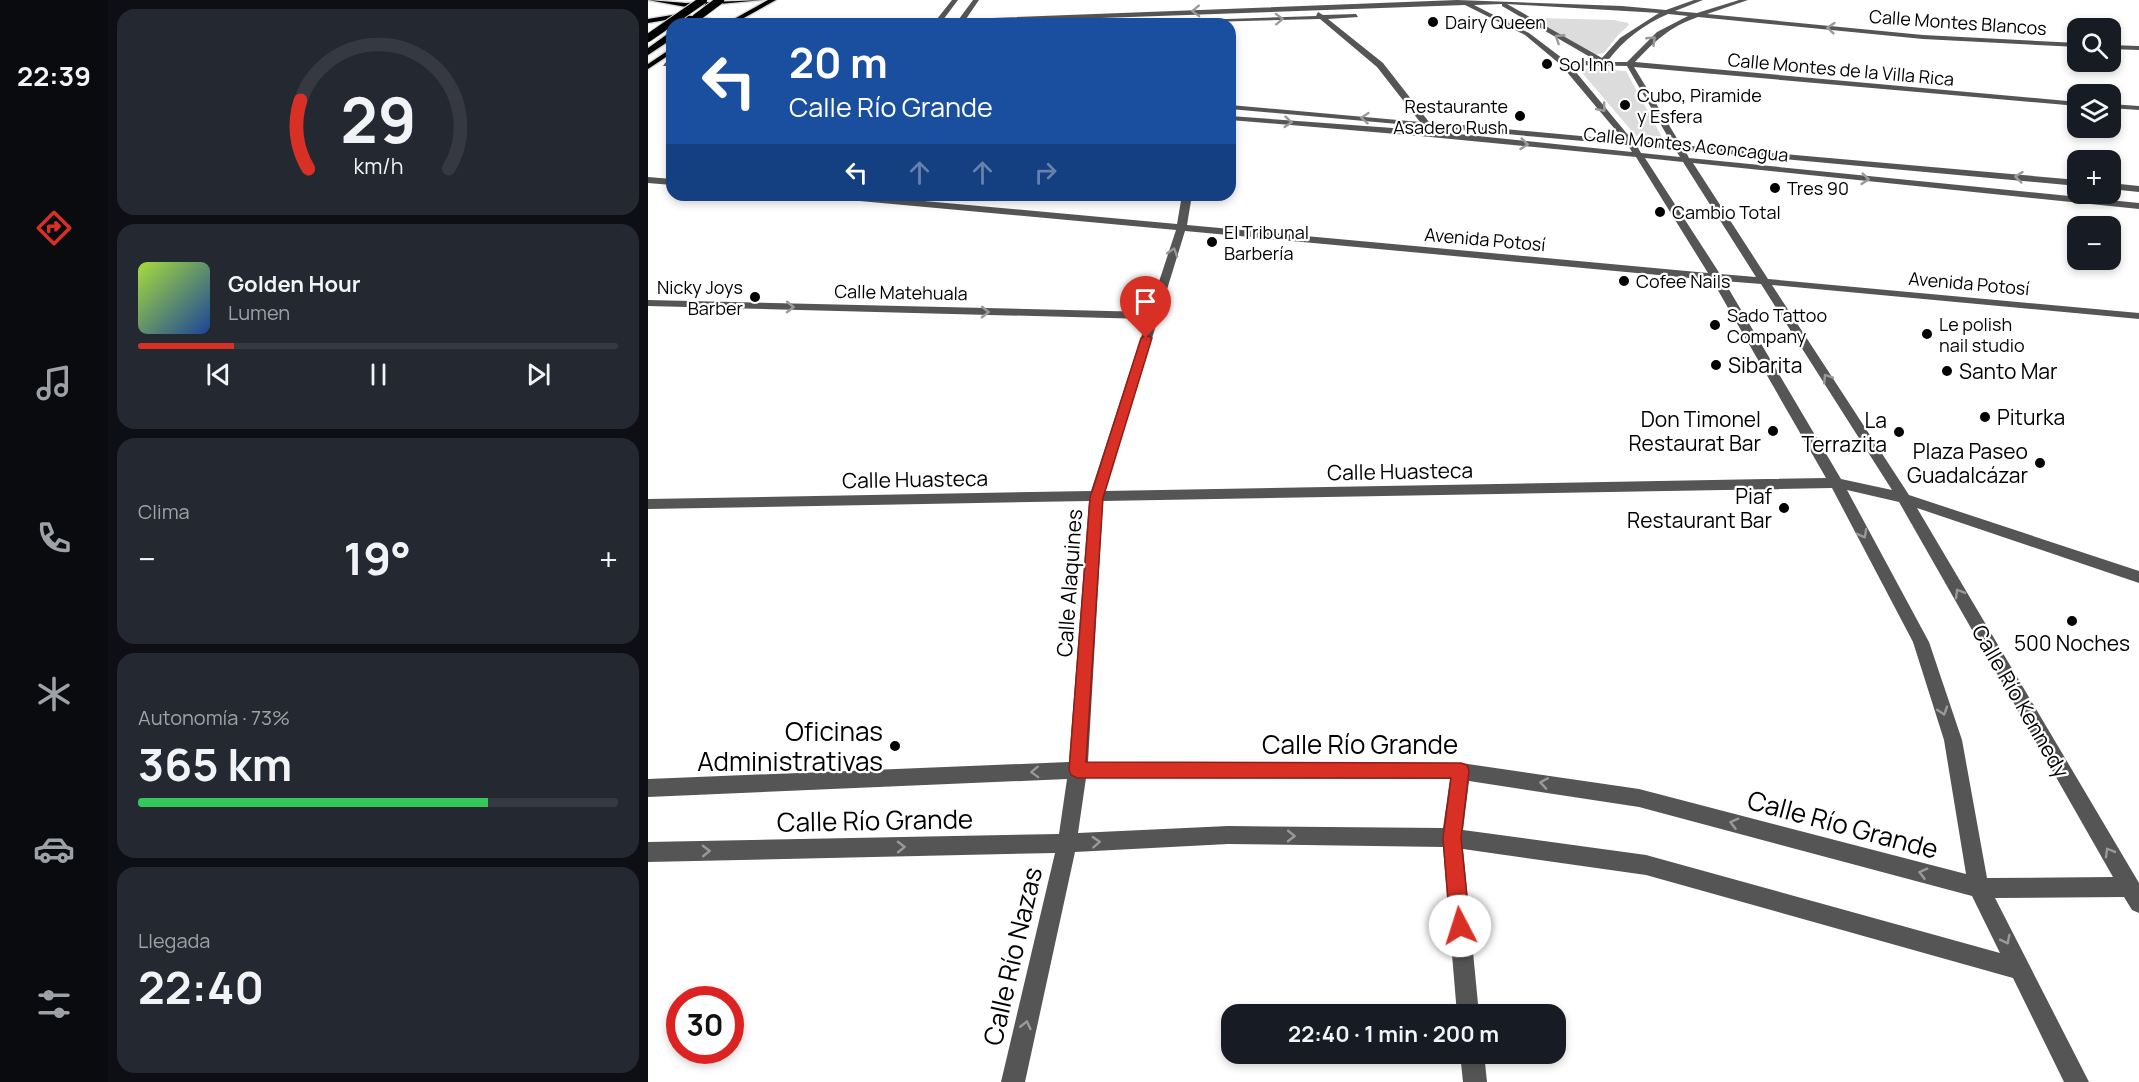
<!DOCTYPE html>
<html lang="es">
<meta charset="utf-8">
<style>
:root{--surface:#171b24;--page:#242831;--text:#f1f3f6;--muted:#9ea1a6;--line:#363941;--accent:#d93025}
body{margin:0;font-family:Manrope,sans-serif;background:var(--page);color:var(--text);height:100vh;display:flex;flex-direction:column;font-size:22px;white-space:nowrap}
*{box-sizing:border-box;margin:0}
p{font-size:20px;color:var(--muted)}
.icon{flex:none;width:33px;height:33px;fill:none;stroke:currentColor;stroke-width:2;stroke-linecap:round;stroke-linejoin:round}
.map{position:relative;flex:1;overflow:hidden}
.sheet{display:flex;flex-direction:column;gap:9px;padding:9px;background:#0d0f14;width:540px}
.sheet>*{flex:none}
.hud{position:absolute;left:18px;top:18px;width:570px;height:183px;border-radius:18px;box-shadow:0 3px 9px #0003;background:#1a4fa0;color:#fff;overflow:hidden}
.controls{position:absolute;left:1419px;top:18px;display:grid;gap:12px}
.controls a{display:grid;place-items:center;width:54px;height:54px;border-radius:12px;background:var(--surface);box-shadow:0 3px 9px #0003;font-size:30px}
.speed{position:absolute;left:18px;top:986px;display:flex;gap:12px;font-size:30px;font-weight:700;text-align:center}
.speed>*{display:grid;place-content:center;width:78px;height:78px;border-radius:50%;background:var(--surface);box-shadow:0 3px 9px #0003;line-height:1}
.speed .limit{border:9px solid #d22;background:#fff;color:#111}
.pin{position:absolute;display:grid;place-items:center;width:51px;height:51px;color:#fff;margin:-62px -26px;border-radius:50% 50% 50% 0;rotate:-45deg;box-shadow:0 0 6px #0007}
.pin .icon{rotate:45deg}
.me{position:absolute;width:66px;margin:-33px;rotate:355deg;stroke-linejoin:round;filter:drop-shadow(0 0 4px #0008)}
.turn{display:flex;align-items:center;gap:21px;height:126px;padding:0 24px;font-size:27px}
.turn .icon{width:78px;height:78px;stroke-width:2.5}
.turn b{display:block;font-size:42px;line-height:51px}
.lanes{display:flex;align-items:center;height:57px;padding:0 24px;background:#0003;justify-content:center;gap:30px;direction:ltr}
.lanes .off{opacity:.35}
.big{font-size:45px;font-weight:700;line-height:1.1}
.sheet .widget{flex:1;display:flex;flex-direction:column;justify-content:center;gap:9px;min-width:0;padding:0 21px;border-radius:18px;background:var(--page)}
.sheet .dial{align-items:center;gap:0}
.dial svg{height:156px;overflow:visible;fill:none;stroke:var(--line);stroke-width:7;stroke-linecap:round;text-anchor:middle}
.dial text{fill:var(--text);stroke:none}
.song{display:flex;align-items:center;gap:18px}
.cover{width:72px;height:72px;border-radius:9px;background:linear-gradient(135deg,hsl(80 70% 55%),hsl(220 70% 35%))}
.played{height:6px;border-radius:3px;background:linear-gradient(90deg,var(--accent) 20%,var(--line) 20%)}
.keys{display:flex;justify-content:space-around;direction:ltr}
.heat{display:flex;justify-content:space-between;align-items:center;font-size:33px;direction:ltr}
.charge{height:9px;border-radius:4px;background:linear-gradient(90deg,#34c759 73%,var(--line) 0)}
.trip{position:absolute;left:573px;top:1004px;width:345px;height:60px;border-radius:18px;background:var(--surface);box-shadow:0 3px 9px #0003;font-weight:700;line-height:60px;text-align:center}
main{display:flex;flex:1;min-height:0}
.dock{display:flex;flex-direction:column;width:108px;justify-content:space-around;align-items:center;background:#090b0e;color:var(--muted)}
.dock .icon{width:42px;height:42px}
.dock .current{color:var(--accent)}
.dock b{font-size:27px;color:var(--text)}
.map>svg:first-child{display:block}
.green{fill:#dcdcdc}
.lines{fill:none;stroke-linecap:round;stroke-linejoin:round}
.major-casing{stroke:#dbdbdb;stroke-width:3}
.highway-casing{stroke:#dbdbdb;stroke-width:3}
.minor{fill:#555;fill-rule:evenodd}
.major{fill:#000;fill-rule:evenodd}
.highway{fill:#000;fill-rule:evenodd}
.highway-bridge-casing{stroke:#dbdbdb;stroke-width:10;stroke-linecap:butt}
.highway-bridge{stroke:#000;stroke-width:8}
.oneway{stroke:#999}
.route{fill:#d93025;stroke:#8d1f18;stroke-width:1.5}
.poi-dot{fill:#000;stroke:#fff;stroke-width:2}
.labels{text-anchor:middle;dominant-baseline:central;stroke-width:4.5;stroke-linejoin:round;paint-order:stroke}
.far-poi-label{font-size:18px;fill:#000;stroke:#fff;text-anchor:start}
.far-street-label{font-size:18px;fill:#000;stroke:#fff}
.poi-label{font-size:21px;fill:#000;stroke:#fff;text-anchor:end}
.street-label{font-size:21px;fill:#000;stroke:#fff}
.near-poi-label{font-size:26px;fill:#000;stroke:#fff;text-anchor:end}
.near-street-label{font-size:26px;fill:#000;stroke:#fff}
</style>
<main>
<nav class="dock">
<b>22:39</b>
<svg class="icon current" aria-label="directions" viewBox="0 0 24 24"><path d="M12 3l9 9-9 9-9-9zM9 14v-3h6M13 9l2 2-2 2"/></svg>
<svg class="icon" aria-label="music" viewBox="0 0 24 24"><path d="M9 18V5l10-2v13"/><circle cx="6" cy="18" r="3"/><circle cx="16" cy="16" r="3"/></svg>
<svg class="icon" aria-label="phone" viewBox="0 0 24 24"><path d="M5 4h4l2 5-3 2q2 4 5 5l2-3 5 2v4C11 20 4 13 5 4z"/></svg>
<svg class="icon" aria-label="climate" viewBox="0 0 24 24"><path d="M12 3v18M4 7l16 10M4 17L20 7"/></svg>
<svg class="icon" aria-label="car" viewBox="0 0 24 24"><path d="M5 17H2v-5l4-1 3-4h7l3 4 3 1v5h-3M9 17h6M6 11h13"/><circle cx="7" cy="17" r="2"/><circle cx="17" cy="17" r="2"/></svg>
<svg class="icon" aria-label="filters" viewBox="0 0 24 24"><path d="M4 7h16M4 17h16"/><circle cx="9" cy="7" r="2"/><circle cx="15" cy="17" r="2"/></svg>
</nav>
<section class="sheet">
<div class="widget dial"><svg viewBox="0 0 100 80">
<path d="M14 69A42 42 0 1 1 86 69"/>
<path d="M14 69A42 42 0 0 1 10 34" stroke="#d93025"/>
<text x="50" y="56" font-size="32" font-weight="700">29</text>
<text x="50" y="72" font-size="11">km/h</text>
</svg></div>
<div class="widget">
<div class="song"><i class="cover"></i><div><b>Golden Hour</b><p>Lumen</p></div></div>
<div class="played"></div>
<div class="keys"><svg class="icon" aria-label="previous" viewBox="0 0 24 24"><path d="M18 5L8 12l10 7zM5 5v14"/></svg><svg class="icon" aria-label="pause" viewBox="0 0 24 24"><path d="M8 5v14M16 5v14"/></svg><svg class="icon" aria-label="next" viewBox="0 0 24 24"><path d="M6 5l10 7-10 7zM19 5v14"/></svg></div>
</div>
<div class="widget"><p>Clima</p>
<div class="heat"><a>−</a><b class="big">19°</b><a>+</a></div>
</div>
<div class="widget"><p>Autonomía · 73%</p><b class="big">365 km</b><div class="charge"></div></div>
<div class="widget"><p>Llegada</p><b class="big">22:40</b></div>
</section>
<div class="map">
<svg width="1491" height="1082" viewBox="0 0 1491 1082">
<rect width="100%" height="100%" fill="#fff"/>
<g class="green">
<path d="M 889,18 L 966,20 L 980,23 L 981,25 L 970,35 L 956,53 L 947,55 L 888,21 L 886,19 Z"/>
<path d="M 930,68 L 978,71 L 1015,139 L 988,136 Z"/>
</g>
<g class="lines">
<g class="major-casing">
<g id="major">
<path d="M 0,0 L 38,3 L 115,0 L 38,7 Z"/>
<path d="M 120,0 L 128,0 L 85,24 L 77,24 Z"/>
<path d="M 30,14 L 63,19 L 64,24 L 30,18 L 0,23 L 0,19 Z"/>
<path d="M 24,48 L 24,53 L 0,69 L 0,64 Z"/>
</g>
</g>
<g class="highway-casing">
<path id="highway" d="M 21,33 L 24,33 L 24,39 L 0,55 L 0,48 Z"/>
</g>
<g class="minor">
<path d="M 304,0 L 310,0 L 295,20 L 311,19 L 325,0 L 331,0 L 318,19 L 809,0 L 974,6 L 1018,10 L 1046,0 L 1055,0 L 1027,11 L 1049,13 L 1091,0 L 1100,0 L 1059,14 L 1275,35 L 1430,43 L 1430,47 L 1275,39 L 1050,17 C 1021,27 1007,41 987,62 L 1430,102 L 1430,106 L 986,67 L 1033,145 L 1430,180 L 1430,186 L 1037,150 L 1041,158 L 1491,203 L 1491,209 L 1045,163 L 1120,279 L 1491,313 L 1491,319 L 1124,285 L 1261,495 L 1491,571 L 1491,583 L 1269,508 L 1491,883 L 1491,913 L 1484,910 L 1476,897 L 1347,898 L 1441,1082 L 1416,1082 L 1365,978 L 998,875 L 815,849 L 831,1014 L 809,1014 L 795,847 L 580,844 L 427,852 L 377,1082 L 353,1082 L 407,853 L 0,862 L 0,842 L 411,834 L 419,779 L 0,797 L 0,779 L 421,762 L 441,501 L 0,509 L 0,499 L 443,491 L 499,319 L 0,306 L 0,300 L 501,312 L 528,230 L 179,198 L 174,195 L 210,195 L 529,224 L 534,195 L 544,195 L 539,225 L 1060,273 L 988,157 L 772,136 L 582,120 L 582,116 L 772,130 L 984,152 L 980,145 L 779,127 L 775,130 L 772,126 L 582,109 L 582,105 L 772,122 L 729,67 L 672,19 L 486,24 L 489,22 L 668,16 L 670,12 L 675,15 L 708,14 L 710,17 L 680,19 L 735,63 L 781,122 L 976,140 L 913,65 L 877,35 L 817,5 L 285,24 ZM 854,4 L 854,6 L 949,61 L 918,61 L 881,33 L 826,5 ZM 859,4 L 1011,13 L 972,38 L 954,58 ZM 1020,14 L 1040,16 L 1009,32 L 979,62 L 959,62 C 975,40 995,25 1020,14 ZM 922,65 L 979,66 L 1024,144 L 985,141 ZM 989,146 L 1027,149 L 1032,157 L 993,153 ZM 997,158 L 1035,162 L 1108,277 L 1072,274 ZM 537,231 L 1064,280 L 1178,478 L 457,491 ZM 1076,281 L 1113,284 L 1244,490 L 1193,479 ZM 1184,488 L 1265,642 L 1296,740 L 1318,874 L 991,789 L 813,763 L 440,762 L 455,501 ZM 1199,490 L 1251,502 L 1465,877 L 1339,878 L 1314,740 L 1281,642 ZM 438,778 L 802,779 L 795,828 L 580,826 L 430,833 ZM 821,781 L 991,807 L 1324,896 L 1352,953 L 998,855 L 815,830 Z"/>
<path d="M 1462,45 L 1491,46 L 1491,50 L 1462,49 Z"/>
<path d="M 18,62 L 24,62 L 24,66 L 15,66 Z"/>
<path d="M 1462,104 L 1491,106 L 1491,110 L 1462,108 Z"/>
<path d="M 0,177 L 24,179 L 24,185 L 0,183 Z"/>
<path d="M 1462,183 L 1491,186 L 1491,192 L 1462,189 Z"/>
<path d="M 812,1053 L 836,1053 L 839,1082 L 815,1082 Z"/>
</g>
<use href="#major" class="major"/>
<use href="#highway" class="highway"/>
<g class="highway-bridge-casing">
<g id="highway-bridge">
<path d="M 48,18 L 72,0"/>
<path d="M 0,38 L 55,0"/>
</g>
</g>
<use href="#highway-bridge" class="highway-bridge"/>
</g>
<defs><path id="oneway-chevron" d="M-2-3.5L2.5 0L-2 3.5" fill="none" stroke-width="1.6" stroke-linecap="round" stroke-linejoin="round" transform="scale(1.5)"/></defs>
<g class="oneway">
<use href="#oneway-chevron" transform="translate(548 11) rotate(178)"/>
<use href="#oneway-chevron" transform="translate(631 19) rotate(-2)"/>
<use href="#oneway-chevron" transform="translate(1183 28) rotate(-175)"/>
<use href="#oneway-chevron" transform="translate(911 38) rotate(-147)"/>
<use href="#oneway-chevron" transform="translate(1004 40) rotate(-44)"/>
<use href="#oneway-chevron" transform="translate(954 108) rotate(50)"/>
<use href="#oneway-chevron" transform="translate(717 118) rotate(-175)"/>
<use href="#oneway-chevron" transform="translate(640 122) rotate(5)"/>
<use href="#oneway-chevron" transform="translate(876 144) rotate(6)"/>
<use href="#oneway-chevron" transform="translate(1371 177) rotate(-174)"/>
<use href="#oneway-chevron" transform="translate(1217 179) rotate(6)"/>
<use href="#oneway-chevron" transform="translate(525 252) rotate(-73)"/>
<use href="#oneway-chevron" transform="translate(142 307) rotate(1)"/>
<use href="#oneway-chevron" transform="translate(337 312) rotate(1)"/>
<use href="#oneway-chevron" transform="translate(1179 378) rotate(-123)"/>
<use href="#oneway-chevron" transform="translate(1215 534) rotate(62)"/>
<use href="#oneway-chevron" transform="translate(1311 593) rotate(-120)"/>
<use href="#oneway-chevron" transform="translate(1295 711) rotate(72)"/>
<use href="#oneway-chevron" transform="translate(387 772) rotate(178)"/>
<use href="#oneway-chevron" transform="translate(896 783) rotate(-171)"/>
<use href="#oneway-chevron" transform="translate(1086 823) rotate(-165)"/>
<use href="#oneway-chevron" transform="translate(643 836) rotate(1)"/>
<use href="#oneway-chevron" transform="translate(448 842) rotate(-3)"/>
<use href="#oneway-chevron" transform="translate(253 847) rotate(-1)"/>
<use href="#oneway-chevron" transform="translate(58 851) rotate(-1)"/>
<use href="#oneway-chevron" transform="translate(1461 852) rotate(-120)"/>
<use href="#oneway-chevron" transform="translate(1275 873) rotate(-165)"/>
<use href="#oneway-chevron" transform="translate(1358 940) rotate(63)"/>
<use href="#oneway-chevron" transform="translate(378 1025) rotate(-77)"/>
</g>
<path class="route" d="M 498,335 L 504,338 L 455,498 L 438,762 L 813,763 L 819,765 L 821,771 L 813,838 L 822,926 L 819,933 L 812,936 L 805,933 L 802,926 L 795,838 L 803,778 L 429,778 L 423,775 L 421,770 L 442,498 L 493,338 Z"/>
<g class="poi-dot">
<circle cx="785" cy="22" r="6"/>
<circle cx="899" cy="64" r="6"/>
<circle cx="977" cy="105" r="6"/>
<circle cx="872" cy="116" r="6"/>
<circle cx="1127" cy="188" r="6"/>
<circle cx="1012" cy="212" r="6"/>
<circle cx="564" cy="242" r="6"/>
<circle cx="976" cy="281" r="6"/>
<circle cx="107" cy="297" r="6"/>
<circle cx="1067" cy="325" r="6"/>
<circle cx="1279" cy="334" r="6"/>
<circle cx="1068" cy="365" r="6"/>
<circle cx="1299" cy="371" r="6"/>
<circle cx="1337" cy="417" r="6"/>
<circle cx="1125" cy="431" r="6"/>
<circle cx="1251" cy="432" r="6"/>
<circle cx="1392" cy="463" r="6"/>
<circle cx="1136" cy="508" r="6"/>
<circle cx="1424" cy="621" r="6"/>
<circle cx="247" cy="746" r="6"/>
</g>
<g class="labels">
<g class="far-poi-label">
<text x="797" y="22">Dairy Queen</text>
<text x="911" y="64">Sol Inn</text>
<text x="989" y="95">Cubo, Piramide<tspan x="989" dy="21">y Esfera</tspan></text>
<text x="860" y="106" text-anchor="end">Restaurante<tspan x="860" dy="21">Asadero Rush</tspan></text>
<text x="1139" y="188">Tres 90</text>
<text x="1024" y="212">Cambio Total</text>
<text x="576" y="232">El Tribunal<tspan x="576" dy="21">Barbería</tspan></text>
<text x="988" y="281">Cofee Nails</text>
<text x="95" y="287" text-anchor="end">Nicky Joys<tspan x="95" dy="21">Barber</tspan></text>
<text x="1079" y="315">Sado Tattoo<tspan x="1079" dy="21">Company</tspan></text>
<text x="1291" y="324">Le polish<tspan x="1291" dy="21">nail studio</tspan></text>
</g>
<g class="far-street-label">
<text transform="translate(1310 22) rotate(4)">Calle Montes Blancos</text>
<text transform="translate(1193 69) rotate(5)">Calle Montes de la Villa Rica</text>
<text transform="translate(1038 144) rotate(6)">Calle Montes Aconcagua</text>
<text transform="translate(837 239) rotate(5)">Avenida Potosí</text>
<text transform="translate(1321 283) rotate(5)">Avenida Potosí</text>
<text transform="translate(253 292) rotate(1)">Calle Matehuala</text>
</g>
<g class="poi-label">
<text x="1080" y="365" text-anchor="start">Sibarita</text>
<text x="1311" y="371" text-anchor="start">Santo Mar</text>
<text x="1349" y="417" text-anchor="start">Piturka</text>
<text x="1113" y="419">Don Timonel<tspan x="1113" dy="24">Restaurat Bar</tspan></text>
<text x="1239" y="420">La<tspan x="1239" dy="24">Terrazita</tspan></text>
<text x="1380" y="451">Plaza Paseo<tspan x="1380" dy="24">Guadalcázar</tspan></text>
<text x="1124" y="496">Piaf<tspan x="1124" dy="24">Restaurant Bar</tspan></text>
<text x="1424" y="643" text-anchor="middle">500 Noches</text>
</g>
<g class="street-label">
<text transform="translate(752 471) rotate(-1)">Calle Huasteca</text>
<text transform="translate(267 479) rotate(-1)">Calle Huasteca</text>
<text transform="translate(421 583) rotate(-86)">Calle Alaquines</text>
<text transform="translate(1373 701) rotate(60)">Calle Río Kennedy</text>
</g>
<g class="near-poi-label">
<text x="235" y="731">Oficinas<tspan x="235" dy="30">Administrativas</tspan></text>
</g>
<g class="near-street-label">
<text x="712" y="744">Calle Río Grande</text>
<text transform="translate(227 820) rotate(-1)">Calle Río Grande</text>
<text transform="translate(1195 824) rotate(15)">Calle Río Grande</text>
<text transform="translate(364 956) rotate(-77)">Calle Río Nazas</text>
</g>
</g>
</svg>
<div class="controls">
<a><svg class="icon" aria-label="search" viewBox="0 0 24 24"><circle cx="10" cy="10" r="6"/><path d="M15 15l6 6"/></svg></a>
<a><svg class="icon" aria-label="layers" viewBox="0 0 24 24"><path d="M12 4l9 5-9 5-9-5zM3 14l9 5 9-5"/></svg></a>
<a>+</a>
<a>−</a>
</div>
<div class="speed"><div class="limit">30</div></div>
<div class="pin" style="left:498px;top:338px;background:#d93025"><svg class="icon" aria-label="arrive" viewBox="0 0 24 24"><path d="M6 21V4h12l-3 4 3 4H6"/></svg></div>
<svg class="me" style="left:812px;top:926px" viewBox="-20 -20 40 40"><circle r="19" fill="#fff"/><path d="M0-13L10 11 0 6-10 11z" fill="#d93025"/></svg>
<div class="trip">22:40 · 1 min · 200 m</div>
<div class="hud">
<div class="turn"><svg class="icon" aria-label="left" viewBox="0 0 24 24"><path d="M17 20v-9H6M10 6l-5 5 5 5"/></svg><div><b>20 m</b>Calle Río Grande</div></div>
<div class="lanes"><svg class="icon" aria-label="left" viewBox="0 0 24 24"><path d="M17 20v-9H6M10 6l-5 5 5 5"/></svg><svg class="icon off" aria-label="ahead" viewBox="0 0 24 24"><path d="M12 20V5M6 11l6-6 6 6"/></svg><svg class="icon off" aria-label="ahead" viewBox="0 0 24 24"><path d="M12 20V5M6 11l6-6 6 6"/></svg><svg class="icon off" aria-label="right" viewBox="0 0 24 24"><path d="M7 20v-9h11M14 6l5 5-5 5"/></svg></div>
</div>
</div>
</main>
